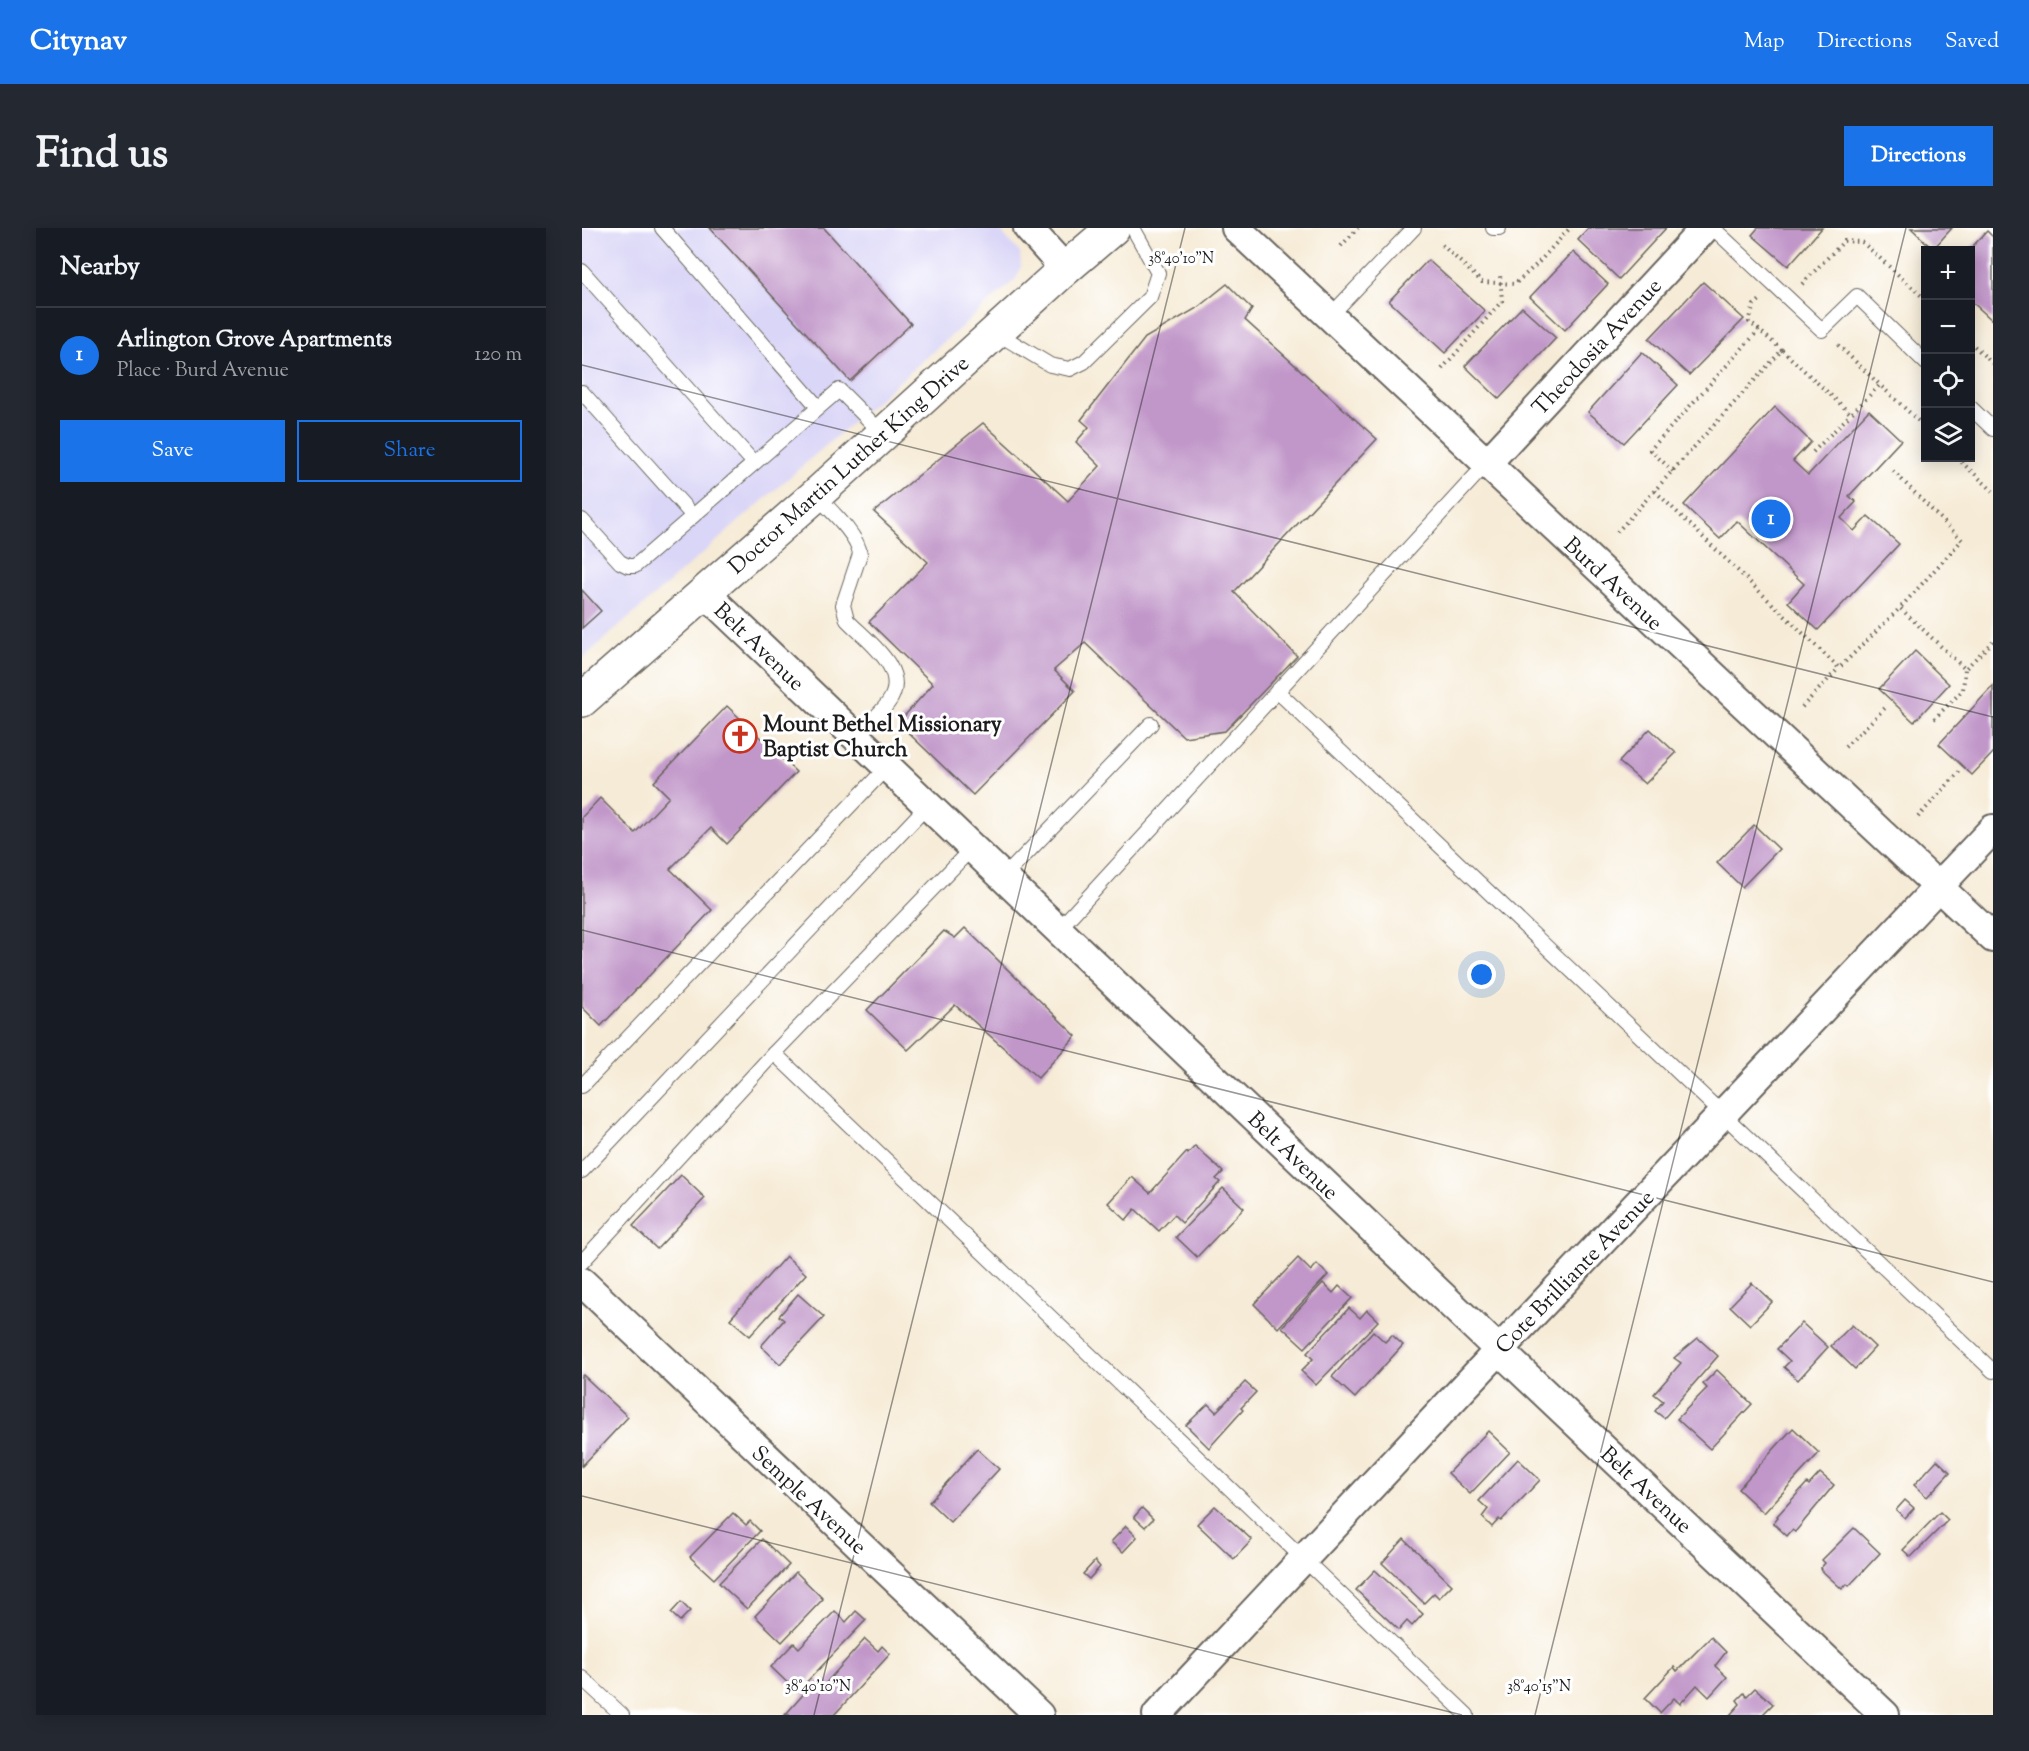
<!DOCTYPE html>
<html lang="en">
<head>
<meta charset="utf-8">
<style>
	body { margin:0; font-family:"Sorts Mill Goudy",serif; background:#242831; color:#f1f3f6 }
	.controls { position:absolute; right:18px; top:18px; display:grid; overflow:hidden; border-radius:0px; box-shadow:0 3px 15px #0003 }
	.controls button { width:54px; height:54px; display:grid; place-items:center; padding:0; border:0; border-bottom:2px solid #363941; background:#171b24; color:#f1f3f6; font:30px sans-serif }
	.you { position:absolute; left:900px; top:747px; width:21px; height:21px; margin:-15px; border:4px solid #fff; border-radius:50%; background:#1a73e8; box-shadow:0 0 0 9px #1a73e833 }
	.badge { display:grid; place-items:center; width:39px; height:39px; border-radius:50%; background:#1a73e8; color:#fff; font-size:20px; font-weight:700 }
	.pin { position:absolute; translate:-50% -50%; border:3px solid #fff; box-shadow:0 2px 6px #0006 }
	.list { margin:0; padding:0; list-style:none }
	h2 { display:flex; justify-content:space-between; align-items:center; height:78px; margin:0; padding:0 24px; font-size:26px }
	h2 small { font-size:20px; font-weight:400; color:#9ea1a6 }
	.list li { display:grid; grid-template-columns:39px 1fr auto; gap:18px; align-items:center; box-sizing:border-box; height:96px; padding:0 24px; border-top:2px solid #363941 }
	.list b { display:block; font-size:22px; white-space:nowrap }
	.list p { margin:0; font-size:20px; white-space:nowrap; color:#9ea1a6 }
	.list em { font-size:20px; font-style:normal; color:#9ea1a6 }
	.actions { display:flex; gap:12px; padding:18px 24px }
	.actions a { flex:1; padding:14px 0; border:2px solid #1a73e8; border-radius:0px; text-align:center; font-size:21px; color:#1a73e8 }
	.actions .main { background:#1a73e8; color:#fff }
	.icon { flex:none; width:33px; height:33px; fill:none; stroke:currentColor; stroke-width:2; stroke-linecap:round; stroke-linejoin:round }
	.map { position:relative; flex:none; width:1411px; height:1487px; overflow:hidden; border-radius:0px }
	header { display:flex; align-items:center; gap:36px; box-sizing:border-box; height:84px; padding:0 30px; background:#1a73e8; color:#fff }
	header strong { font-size:28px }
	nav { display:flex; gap:33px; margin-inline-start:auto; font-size:21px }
	.intro { display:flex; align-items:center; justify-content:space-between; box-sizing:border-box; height:144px; padding:0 36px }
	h1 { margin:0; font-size:42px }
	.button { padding:15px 27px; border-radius:0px; background:#1a73e8; color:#fff; font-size:21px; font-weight:700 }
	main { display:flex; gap:36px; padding:0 36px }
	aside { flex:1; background:#171b24; border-radius:0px; box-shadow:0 3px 15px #0003 }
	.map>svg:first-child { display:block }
	.built { fill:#dad6f7 }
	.building { fill:#c197c9 }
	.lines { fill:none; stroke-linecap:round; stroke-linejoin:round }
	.lane-casing { stroke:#68645d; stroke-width:16 }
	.street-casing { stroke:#68645d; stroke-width:32 }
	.secondary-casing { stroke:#68645d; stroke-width:36 }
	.path { stroke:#68645d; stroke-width:4; stroke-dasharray:1.5 4.5; stroke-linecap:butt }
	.lane { stroke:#fff; stroke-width:14 }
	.street { stroke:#fff; stroke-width:28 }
	.secondary { stroke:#fff; stroke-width:33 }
	.ticks { fill:none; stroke:#1c1c1c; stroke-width:1.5; stroke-opacity:0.45 }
	.labels { text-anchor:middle; stroke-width:6; stroke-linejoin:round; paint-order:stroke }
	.street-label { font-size:22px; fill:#1c1c1c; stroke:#fff }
	.poi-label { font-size:22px; font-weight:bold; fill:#1c1c1c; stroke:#fff; text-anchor:start }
	.ticks-label { font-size:15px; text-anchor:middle; fill:#1c1c1c; stroke:#fff; stroke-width:6; stroke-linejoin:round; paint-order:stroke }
</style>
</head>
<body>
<header>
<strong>Citynav</strong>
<nav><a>Map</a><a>Directions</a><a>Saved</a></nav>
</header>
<div class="intro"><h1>Find us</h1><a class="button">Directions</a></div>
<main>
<aside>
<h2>Nearby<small></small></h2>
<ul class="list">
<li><span class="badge">1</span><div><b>Arlington Grove Apartments</b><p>Place · Burd Avenue</p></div><em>120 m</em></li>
</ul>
<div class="actions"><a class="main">Save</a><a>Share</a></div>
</aside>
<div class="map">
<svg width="1411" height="1487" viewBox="0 0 1411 1487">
	<rect width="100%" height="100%" fill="#fff"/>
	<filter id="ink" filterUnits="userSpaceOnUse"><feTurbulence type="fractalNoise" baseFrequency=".0167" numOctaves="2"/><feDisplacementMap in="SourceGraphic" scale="12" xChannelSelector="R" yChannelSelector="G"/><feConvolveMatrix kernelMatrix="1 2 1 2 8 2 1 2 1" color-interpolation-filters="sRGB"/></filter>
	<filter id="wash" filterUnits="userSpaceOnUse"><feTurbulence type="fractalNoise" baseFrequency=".008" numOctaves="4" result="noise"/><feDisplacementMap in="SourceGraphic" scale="24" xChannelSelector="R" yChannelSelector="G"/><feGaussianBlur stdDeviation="1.35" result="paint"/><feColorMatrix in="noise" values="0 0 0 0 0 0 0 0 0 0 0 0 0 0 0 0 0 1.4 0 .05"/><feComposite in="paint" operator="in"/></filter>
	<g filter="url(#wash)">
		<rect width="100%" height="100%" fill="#f6ebd6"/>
		<!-- built -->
		<path class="built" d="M0,0h416l22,25 1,13 -5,13 -434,380z"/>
		<g id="blocks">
			<!-- building -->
			<g class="building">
				<path d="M128,0h114l87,96 -61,57z"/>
				<path d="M1006,0h78l-47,51 -41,-39z"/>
				<path d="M1176,0h64l-34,38 -36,-31z"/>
				<path d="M1329,0h41l-19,21z"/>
				<path d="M1405,3l6,6v84l-23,-21v-51z"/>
				<path d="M991,24l35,32 -43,46 -35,-33z"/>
				<path d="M846,32l57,51 -40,42 -56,-52z"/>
				<path d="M1121,54l41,37 -55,56 -40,-36z"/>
				<path d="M645,56l25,25 -7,11 132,119 -143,153 63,64 -72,75 -41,6 -99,-94 -31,27 21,21 -102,104 -75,-72 35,-39 -64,-62 59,-60 -54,-50 109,-89 85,78 32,-35 -24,-24 13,-15 -8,-7 64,-82 52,-30z"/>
				<path d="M940,79l34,31 -57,61 -34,-33z"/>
				<path d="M1060,124l36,33 -54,58 -36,-31z"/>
				<path d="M1193,179l36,35 -18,19 15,14 61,-65 32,30 -52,56 7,6 -15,16 13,13 14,-15 31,28 -81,86 -30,-28 16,-18 -67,-63 -17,18 -36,-34z"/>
				<path d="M0,362l19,21 -19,17z"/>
				<path d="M1333,423l34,33 -35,38 -35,-33z"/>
				<path d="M1411,458v67l-21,22 -33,-31z"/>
				<path d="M145,478l69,66 -69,72 -16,-16 -41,41 42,41 -111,116 -19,-19v-190l18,-19 35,35 34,-36 -15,-15z"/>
				<path d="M1068,501l26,24 -31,31 -26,-22z"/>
				<path d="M1172,597l25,24 -37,38 -25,-24z"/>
				<path d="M383,700l111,108 -38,42 -83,-73 -47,45 -41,-40 77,-79 11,7z"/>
				<path d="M613,918l28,26 -7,7 4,3 -38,41 -8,-8 -15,16 -24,-22 -9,11 -18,-17 24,-26 18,16 37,-41 1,2z"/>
				<path d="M99,947l24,23 -48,51 -24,-23z"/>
				<path d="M641,960l21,20 -47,49 -21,-20z"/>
				<path d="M204,1028l20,18 -56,62 -20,-17z"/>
				<path d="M716,1030l13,13 6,-7 11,11 -50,53 -24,-24z"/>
				<path d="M741,1055l10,10 6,-7 13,12 -47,50 -23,-21z"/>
				<path d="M1170,1055l20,19 -22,23 -20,-19z"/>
				<path d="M216,1066l26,23 -44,47 -19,-18 23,-26 -5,-4z"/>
				<path d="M767,1080l11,10 7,-8 11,11 -62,64 -15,-14 12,-12 -6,-6z"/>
				<path d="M1220,1095l26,24 -30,33 -14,-13 6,-6 -13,-12z"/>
				<path d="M1270,1097l23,22 -20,22 -24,-23z"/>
				<path d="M791,1103l12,11 7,-7 11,10 -48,53 -23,-21z"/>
				<path d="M1116,1110l20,18 -54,62 -9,-7 8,-10 -9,-7 27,-31 -7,-5z"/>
				<path d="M1135,1142l35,34 -42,45 -33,-30 30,-31 -4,-4z"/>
				<path d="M1,1147l45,42 -46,49v-90z"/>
				<path d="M663,1154l11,10 -15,16 2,2 -34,38 -23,-23 22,-21 8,8z"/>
				<path d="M1211,1200l26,25 -55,60 -26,-24z"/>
				<path d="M906,1203l22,21 -40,42 -22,-21z"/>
				<path d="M395,1221l22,20 -49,53 -21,-20z"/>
				<path d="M936,1231l22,21 -39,41 -2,-2 -7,8 -10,-10 6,-8 -9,-8z"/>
				<path d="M1355,1232l13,12 -23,25 -13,-12z"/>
				<path d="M1238,1245l14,12 -39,47 -3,-2 -5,6 -14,-13 5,-6 -1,-1 30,-33 2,2z"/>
				<path d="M1323,1272l9,8 -9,10 -9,-8z"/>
				<path d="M633,1278l37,34 -18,19 -37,-35z"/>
				<path d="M560,1280l11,11 -8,8 -11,-10z"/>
				<path d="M1358,1284l8,8 -37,37 -8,-7z"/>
				<path d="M151,1285l13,12 4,-4 10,10 -46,48 -24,-22z"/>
				<path d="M544,1298l11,11 -14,15 -12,-10z"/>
				<path d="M1272,1300l26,25 -31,33 -2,-2 -5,5 -22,-20 5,-6 -3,-3z"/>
				<path d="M180,1311l27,26 -42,44 -28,-26z"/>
				<path d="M822,1311l48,46 -13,13 -5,-5 -10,10 -42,-40z"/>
				<path d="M513,1333l5,6 -11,12 -6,-5z"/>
				<path d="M793,1342l48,44 -11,12 -5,-5 -8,9 -43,-40z"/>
				<path d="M214,1344l27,27 -41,43 -27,-26z"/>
				<path d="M99,1374l9,9 -10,10 -9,-8z"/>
				<path d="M253,1383l11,11 10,-11 10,9 -69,72 -26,-25 23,-24 5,5z"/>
				<path d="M1129,1409l15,15 -11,14 12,11 -18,20 -12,-12 -17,19 -6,-6 -14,15 -15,-15 29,-31 3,4z"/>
				<path d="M283,1411l13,12 4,-5 8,8 -56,61h-49l32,-36 7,6z"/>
				<path d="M1173,1460l18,16 -11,11h-32l10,-11 -3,-4 7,-7 3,3z"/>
			</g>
		</g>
	</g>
	<g filter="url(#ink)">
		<use href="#blocks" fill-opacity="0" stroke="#68645d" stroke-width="1.5"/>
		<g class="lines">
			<defs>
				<g id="lane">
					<path d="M80,0l156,179"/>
					<path d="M911,0h6"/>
					<path d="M1131,0l109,102 35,-34 69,67"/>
					<path d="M0,43l172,192"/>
					<path d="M748,88l84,-88"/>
					<path d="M413,104l55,33 20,4 14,-7 66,-65 8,-24 -25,-45"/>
					<path d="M0,164l111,124"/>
					<path d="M1388,179l23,22"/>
					<path d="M234,267c13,14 42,40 44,59l-17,51 4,15c20,21 65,51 41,83 -9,12 -22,23 -33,34"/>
					<path d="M0,292l38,42 8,4h7l204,-176 44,44"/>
					<path d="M695,463l716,680"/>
					<path d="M421,650l148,-154"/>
					<path d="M476,702l429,-467"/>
					<path d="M192,825l693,662"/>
					<path d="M0,858l305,-319"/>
					<path d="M0,943l345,-365"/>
					<path d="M0,1034l192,-209 198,-205"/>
					<path d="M0,1450l40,37"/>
				</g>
				<g id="street">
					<path d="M446,0l37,41"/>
					<path d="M654,0l757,710"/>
					<path d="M905,235l218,-235"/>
					<path d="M123,365l794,757 386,365"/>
					<path d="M0,1054l457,433"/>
					<path d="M575,1487l342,-365 494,-521"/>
				</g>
				<path id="secondary" d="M0,472l234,-205 249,-226 48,-41"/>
			</defs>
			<!-- lane casing -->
			<use href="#lane" class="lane-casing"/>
			<!-- street casing -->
			<use href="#street" class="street-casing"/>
			<!-- secondary casing -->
			<use href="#secondary" class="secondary-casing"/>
			<!-- path -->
			<g class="path">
				<path d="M860,17l40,37 33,2 23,-21 32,-35"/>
				<path d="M759,18l17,-18"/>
				<path d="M1220,56l42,-43 18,1 64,58"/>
				<path d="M1177,102l-10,-8 5,-17 6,-5"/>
				<path d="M1388,114l23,22"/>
				<path d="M1256,117l42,40"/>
				<path d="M1200,122l69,64 29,-29 46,43"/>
				<path d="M860,141l60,-68 -2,-26"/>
				<path d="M1231,224l38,-38"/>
				<path d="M1375,230l36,33"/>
				<path d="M1311,243l69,69 -62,68"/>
				<path d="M1073,263l184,177 61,-60 65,61 28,-28"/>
				<path d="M1035,304l165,-182 -23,-20 -109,120 23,21"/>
				<path d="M1220,479l37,-39"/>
				<path d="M1352,491l29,-29 2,-21"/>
				<path d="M1263,519l41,-40"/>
				<path d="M1336,589l42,-46"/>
			</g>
			<!-- lane -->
			<use href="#lane" class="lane"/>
			<!-- street -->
			<use href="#street" class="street"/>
			<!-- secondary -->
			<use href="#secondary" class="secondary"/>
		</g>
	</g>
	<!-- ticks -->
	<path class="ticks" d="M0,137l1411,352M0,702l1411,352M0,1268l880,219M232,1487l371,-1487M953,1487l371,-1487"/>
	<!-- icons -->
	<defs>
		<symbol id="church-ring" viewBox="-11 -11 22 22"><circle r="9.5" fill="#fff" stroke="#c8321e" stroke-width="1.5"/><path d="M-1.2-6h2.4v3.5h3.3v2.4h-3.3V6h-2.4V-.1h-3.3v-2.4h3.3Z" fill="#c8321e"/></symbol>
	</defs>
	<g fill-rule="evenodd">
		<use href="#church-ring" x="139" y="489" width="38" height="38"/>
	</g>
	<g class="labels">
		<!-- street labels -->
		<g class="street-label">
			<text transform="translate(1014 118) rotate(-47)" y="8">Theodosia Avenue</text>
			<text transform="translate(266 236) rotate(-42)" y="8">Doctor Martin Luther King Drive</text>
			<text transform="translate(1032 355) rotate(43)" y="8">Burd Avenue</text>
			<text transform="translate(178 418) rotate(44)" y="8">Belt Avenue</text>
			<text transform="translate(712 927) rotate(44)" y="8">Belt Avenue</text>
			<text transform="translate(992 1043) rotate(-46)" y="8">Cote Brilliante Avenue</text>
			<text transform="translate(1065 1261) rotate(43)" y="8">Belt Avenue</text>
			<text transform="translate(228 1271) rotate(43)" y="8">Semple Avenue</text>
		</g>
		<!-- poi labels -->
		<g class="poi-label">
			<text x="181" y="503">Mount Bethel Missionary<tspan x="181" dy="25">Baptist Church</tspan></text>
		</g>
	</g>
	<g class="ticks-label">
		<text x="599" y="35">38°40'10"N</text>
		<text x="236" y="1463">38°40'10"N</text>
		<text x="957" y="1463">38°40'15"N</text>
	</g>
</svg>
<div class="controls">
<button>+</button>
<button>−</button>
<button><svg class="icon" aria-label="locate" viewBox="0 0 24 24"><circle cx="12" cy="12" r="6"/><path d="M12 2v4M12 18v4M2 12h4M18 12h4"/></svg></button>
<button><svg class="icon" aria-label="layers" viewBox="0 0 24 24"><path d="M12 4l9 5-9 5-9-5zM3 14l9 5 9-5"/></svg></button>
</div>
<div class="you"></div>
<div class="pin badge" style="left:1189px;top:291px">1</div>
</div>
</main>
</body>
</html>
